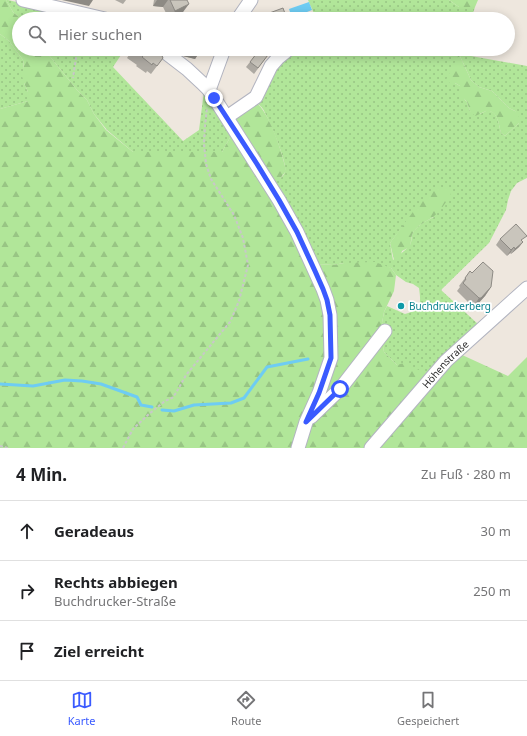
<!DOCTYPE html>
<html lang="de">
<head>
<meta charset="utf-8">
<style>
	body { margin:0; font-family:"Noto Sans",sans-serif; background:#f6f6f6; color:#202124 }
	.stop { position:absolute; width:12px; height:12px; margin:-9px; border:3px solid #3a5aff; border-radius:50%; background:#fff }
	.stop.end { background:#3a5aff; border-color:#fff; box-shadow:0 1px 4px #0008 }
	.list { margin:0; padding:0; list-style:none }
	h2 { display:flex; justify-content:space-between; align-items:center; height:52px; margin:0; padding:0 16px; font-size:17px }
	h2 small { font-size:13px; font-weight:400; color:#757577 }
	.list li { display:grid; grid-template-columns:26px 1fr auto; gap:12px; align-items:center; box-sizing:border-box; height:60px; padding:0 16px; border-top:1px solid #e0e0e0 }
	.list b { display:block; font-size:15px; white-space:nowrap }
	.list p { margin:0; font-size:13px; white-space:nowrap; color:#757577 }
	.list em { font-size:13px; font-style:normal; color:#757577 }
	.icon { flex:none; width:22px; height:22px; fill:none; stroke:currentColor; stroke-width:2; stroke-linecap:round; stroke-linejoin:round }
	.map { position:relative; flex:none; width:527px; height:448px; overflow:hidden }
	.search { position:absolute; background:#fff; box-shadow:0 2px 10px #0003; left:12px; right:12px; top:12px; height:44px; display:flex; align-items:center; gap:10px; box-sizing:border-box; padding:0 14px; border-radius:22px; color:#757577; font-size:15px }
	.sheet { height:232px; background:#fff }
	nav { display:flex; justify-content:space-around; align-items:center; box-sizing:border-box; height:56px; border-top:1px solid #e0e0e0; background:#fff; font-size:11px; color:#757577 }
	nav a { display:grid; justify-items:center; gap:2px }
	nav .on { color:#3a5aff }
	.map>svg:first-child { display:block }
	.grass { fill:url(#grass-dots); fill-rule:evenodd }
	.forest { fill:url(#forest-firs) }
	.water { fill:#6eccf3 }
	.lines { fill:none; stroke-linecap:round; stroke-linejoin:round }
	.stream { stroke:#6eccf3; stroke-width:3 }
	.minor-casing { stroke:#b2b4c0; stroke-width:15 }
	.path { stroke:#c8c8c8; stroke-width:2; stroke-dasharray:3 2; stroke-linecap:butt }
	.minor { stroke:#fff; stroke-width:13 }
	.wall { fill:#ada9a2 }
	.shaded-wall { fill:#8d8a84 }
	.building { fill:#c9c5bc; stroke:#8d8a84 }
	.route { stroke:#3a5aff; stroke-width:5 }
	.culture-dot { fill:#0f9aa8; stroke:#fff; stroke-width:1.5 }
	.labels { text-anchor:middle; stroke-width:3.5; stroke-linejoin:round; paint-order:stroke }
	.culture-label { font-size:10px; fill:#0d838f; stroke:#fff; text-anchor:start }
	.street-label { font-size:10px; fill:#2c2c2c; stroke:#fff }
</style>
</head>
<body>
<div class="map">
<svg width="527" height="448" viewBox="0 0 527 448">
	<defs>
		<pattern id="grass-dots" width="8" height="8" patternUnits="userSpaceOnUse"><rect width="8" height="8" fill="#b1e699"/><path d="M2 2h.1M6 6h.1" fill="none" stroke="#98c584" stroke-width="1.8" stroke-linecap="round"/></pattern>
		<pattern id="forest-firs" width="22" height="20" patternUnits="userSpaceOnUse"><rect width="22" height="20" fill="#b1e699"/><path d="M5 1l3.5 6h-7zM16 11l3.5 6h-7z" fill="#98c584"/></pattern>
	</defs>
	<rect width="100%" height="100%" fill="#eee7de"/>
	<!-- grass -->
	<g class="grass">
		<path d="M6,0h2l81,19h-68l-8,-7z"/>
		<path d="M308,0h141l10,7h16l-4,12h-151l-4,-1z"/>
		<path d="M0,34l9,7 14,19 1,9v14l4,9v9l-28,8z"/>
		<path d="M44,49h81l-12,18 70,74 16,-11 5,-39 29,41 -11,20h-89l-26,-22 -13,-16 -7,-14 -10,-10z"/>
		<path d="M293,49h168l-1,5 67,12v112l-10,5 -6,8 -3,9 -2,10 -17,33 -48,47 38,35 -51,51 -31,-11 -13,-13 -1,-6 2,-15 -3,-8 2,-11 3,-6 18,8c17,-5 16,-11 14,-26l-6,-4 -7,-2 -10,-7 -5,-7 -47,-5 -11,2 -16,-1 -44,-82c5,-3 10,-4 12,-10 3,-8 -15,-50 -20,-59 -2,-5 -5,-8 -10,-11l15,-30zM459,54l12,26 8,7 13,4 17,17 6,3 4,12 -14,13 -4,-3c-2,-7 -3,-24 -15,-22 -2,1 -4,2 -6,3l-10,-3 -3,-9 -2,-2 -5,-14 -5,-3zM434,217c-8,4 -19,9 -22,18 -1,4 0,6 -2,10 -4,5 -11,10 -17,15l-3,-17 17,-22z"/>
	</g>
	<!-- forest -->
	<g class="forest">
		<path d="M0,0h6l7,12 8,7h-2v30h25l33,41 10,10 7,14 12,16 27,22h89l11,-20 43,70 47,99 5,56 -33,91h-295v-339l28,-8v-9l-4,-9 -2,-7 2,-7 -1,-9 -14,-19 -9,-7z"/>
		<path d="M449,0h29l-3,7h-16z"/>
		<path d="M459,54l12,26 8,7 13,4 17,17 6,3 3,4 2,4 -1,4 -14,13 -4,-3c-2,-7 -3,-23 -14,-22 -4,1 -9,4 -12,5l-5,-5 -3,-9 -8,-9 1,-7 -5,-3h-5l-4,-3z"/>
		<path d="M255,102c14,8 28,53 31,69l-7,9 -6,2 -41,-65z"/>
		<path d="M441,187l8,1 2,6c-5,8 -10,17 -18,23 -7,5 -17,8 -21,18 -1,3 -1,8 -2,12l-8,4 -3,10 -5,-1 -4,-17 31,-42 14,-13z"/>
		<path d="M375,262l16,6 5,7 -2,16 -10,21 -2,11 3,8 -2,15 1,6 13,13 7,-2 19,9 5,4 -62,72h-63l33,-90 -19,-94 16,1 11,-2z"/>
		<path d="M460,354l48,22 19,-19v91h-151z"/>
	</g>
	<!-- water -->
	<path class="water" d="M309,2l3,8 -20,8 -3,-9z"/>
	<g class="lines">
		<!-- stream -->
		<g class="stream">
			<path d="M0,384l33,2 32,-6 17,1 19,3 36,13 4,8 11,2"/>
			<path d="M162,410l12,1 20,-6 37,-2 13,-5 23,-31 41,-8"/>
		</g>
		<defs>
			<g id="minor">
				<path d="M23,0l82,19"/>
				<path d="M238,19l13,-19"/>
				<path d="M161,49l26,20 15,14 7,7 11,17 59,93 18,32 26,57 4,11 3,15 1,43 -12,35 -13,29 -8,26"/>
				<path d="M209,90l15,-41"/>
				<path d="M227,117l29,-20 15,-31 7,-8 11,-9"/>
				<path d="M311,417l29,-28 45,-58"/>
				<path id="s1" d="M371,448l75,-87 81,-73"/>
			</g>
		</defs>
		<!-- minor casing -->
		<use href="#minor" class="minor-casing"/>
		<!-- path -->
		<g class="path">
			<path d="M32,14l7,5"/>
			<path d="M70,49l6,9 -3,20"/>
			<path d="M0,446l8,2"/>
			<path d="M123,448l10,-19 16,-15 16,-13 7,-3 4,-5 10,-18 44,-53 9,-21 9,-36 -5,-27 -9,-23 -23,-36 -5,-15 -2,-20 1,-18 2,-19"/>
		</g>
		<!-- minor -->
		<use href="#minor" class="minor"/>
	</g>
	<!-- wall -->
	<g class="wall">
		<path d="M115,0h11l-3,4z"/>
		<path d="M154,0h33l-4,12 -13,7h-1l-6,-12 -10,-1z"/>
		<path d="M264,15l23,4h-26z"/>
		<path d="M133,49l24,17 -6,8 -4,-3 -1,2 -10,-7 1,-1 -10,-7z"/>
		<path d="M181,49h20l-2,4 -4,6 -12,-3 -3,-3z"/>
		<path d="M271,51l-17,23 -8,-7 4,-5z"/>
		<path d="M500,239l22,3h1l-4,5 -8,7 -1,-1 -3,3 -11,-11z"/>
		<path d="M465,278l26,9 -6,9 -10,11h-2l-16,-16 3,-4 -1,-1z"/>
	</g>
	<!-- shaded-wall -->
	<g class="shaded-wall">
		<path d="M62,0h31l-4,6z"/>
		<path d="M157,0h11l-5,7 -10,-1z"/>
		<path d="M189,4l-6,8 -14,7 6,-8z"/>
		<path d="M187,50l12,3 -4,6 -12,-3z"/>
		<path d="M523,242l-4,5 -8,7 4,-5z"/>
		<path d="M514,247l-4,6 -3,3 4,-6z"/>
		<path d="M491,287l-6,9 -10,11h-2l6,-9z"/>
	</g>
	<!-- building -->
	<g class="building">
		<path d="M170,0h17l2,4 -14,7z"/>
		<path d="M283,8l4,11h-22l-1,-4z"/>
		<path d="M133,49h26l4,9 -6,8 -4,-3 -1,2 -10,-8 1,-1z"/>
		<path d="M186,49h15l-2,4 -12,-3z"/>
		<path d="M260,49h9l2,2 -13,17 -8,-6z"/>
		<path d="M516,224l11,12 -6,4 2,2 -8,7 -1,-2 -3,3 -11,-11z"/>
		<path d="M483,262l10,9 -2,16 -10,11h-2l-16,-15 3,-4 -1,-1 5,-7 2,2z"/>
	</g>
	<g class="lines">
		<!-- route -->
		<path class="route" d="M214,98l43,66 22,36 18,32 18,39 8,18 4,11 3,15 1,43 -12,35 -13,29 34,-33"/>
	</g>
	<!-- markers -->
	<circle class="culture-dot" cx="401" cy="306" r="4"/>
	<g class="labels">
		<!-- culture labels -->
		<g class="culture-label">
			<text x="409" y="310">Buchdruckerberg</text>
		</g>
		<!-- street labels -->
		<g class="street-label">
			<text dy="4" stroke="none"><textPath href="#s1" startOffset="112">Höhenstraße</textPath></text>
		</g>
	</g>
</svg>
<div class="stop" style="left:340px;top:389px"></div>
<div class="stop end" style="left:214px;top:98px"></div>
<div class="search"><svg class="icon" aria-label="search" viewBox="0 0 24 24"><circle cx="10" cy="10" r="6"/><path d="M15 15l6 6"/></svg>Hier suchen</div>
</div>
<section class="sheet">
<h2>4 Min.<small>Zu Fuß · 280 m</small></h2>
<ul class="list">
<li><svg class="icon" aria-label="ahead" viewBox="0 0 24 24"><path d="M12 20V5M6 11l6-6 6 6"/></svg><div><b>Geradeaus</b></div><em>30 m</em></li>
<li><svg class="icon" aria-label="right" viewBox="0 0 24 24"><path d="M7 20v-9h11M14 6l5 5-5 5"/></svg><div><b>Rechts abbiegen</b><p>Buchdrucker-Straße</p></div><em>250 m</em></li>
<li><svg class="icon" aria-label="arrive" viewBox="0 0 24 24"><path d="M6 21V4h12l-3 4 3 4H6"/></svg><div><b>Ziel erreicht</b></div></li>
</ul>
</section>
<nav>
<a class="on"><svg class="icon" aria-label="map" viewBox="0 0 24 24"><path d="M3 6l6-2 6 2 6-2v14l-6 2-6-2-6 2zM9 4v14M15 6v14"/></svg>Karte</a>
<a><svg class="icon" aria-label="directions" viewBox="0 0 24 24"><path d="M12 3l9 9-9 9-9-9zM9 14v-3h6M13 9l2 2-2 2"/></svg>Route</a>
<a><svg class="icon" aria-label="saved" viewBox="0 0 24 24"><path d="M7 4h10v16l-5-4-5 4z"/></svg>Gespeichert</a>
</nav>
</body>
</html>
